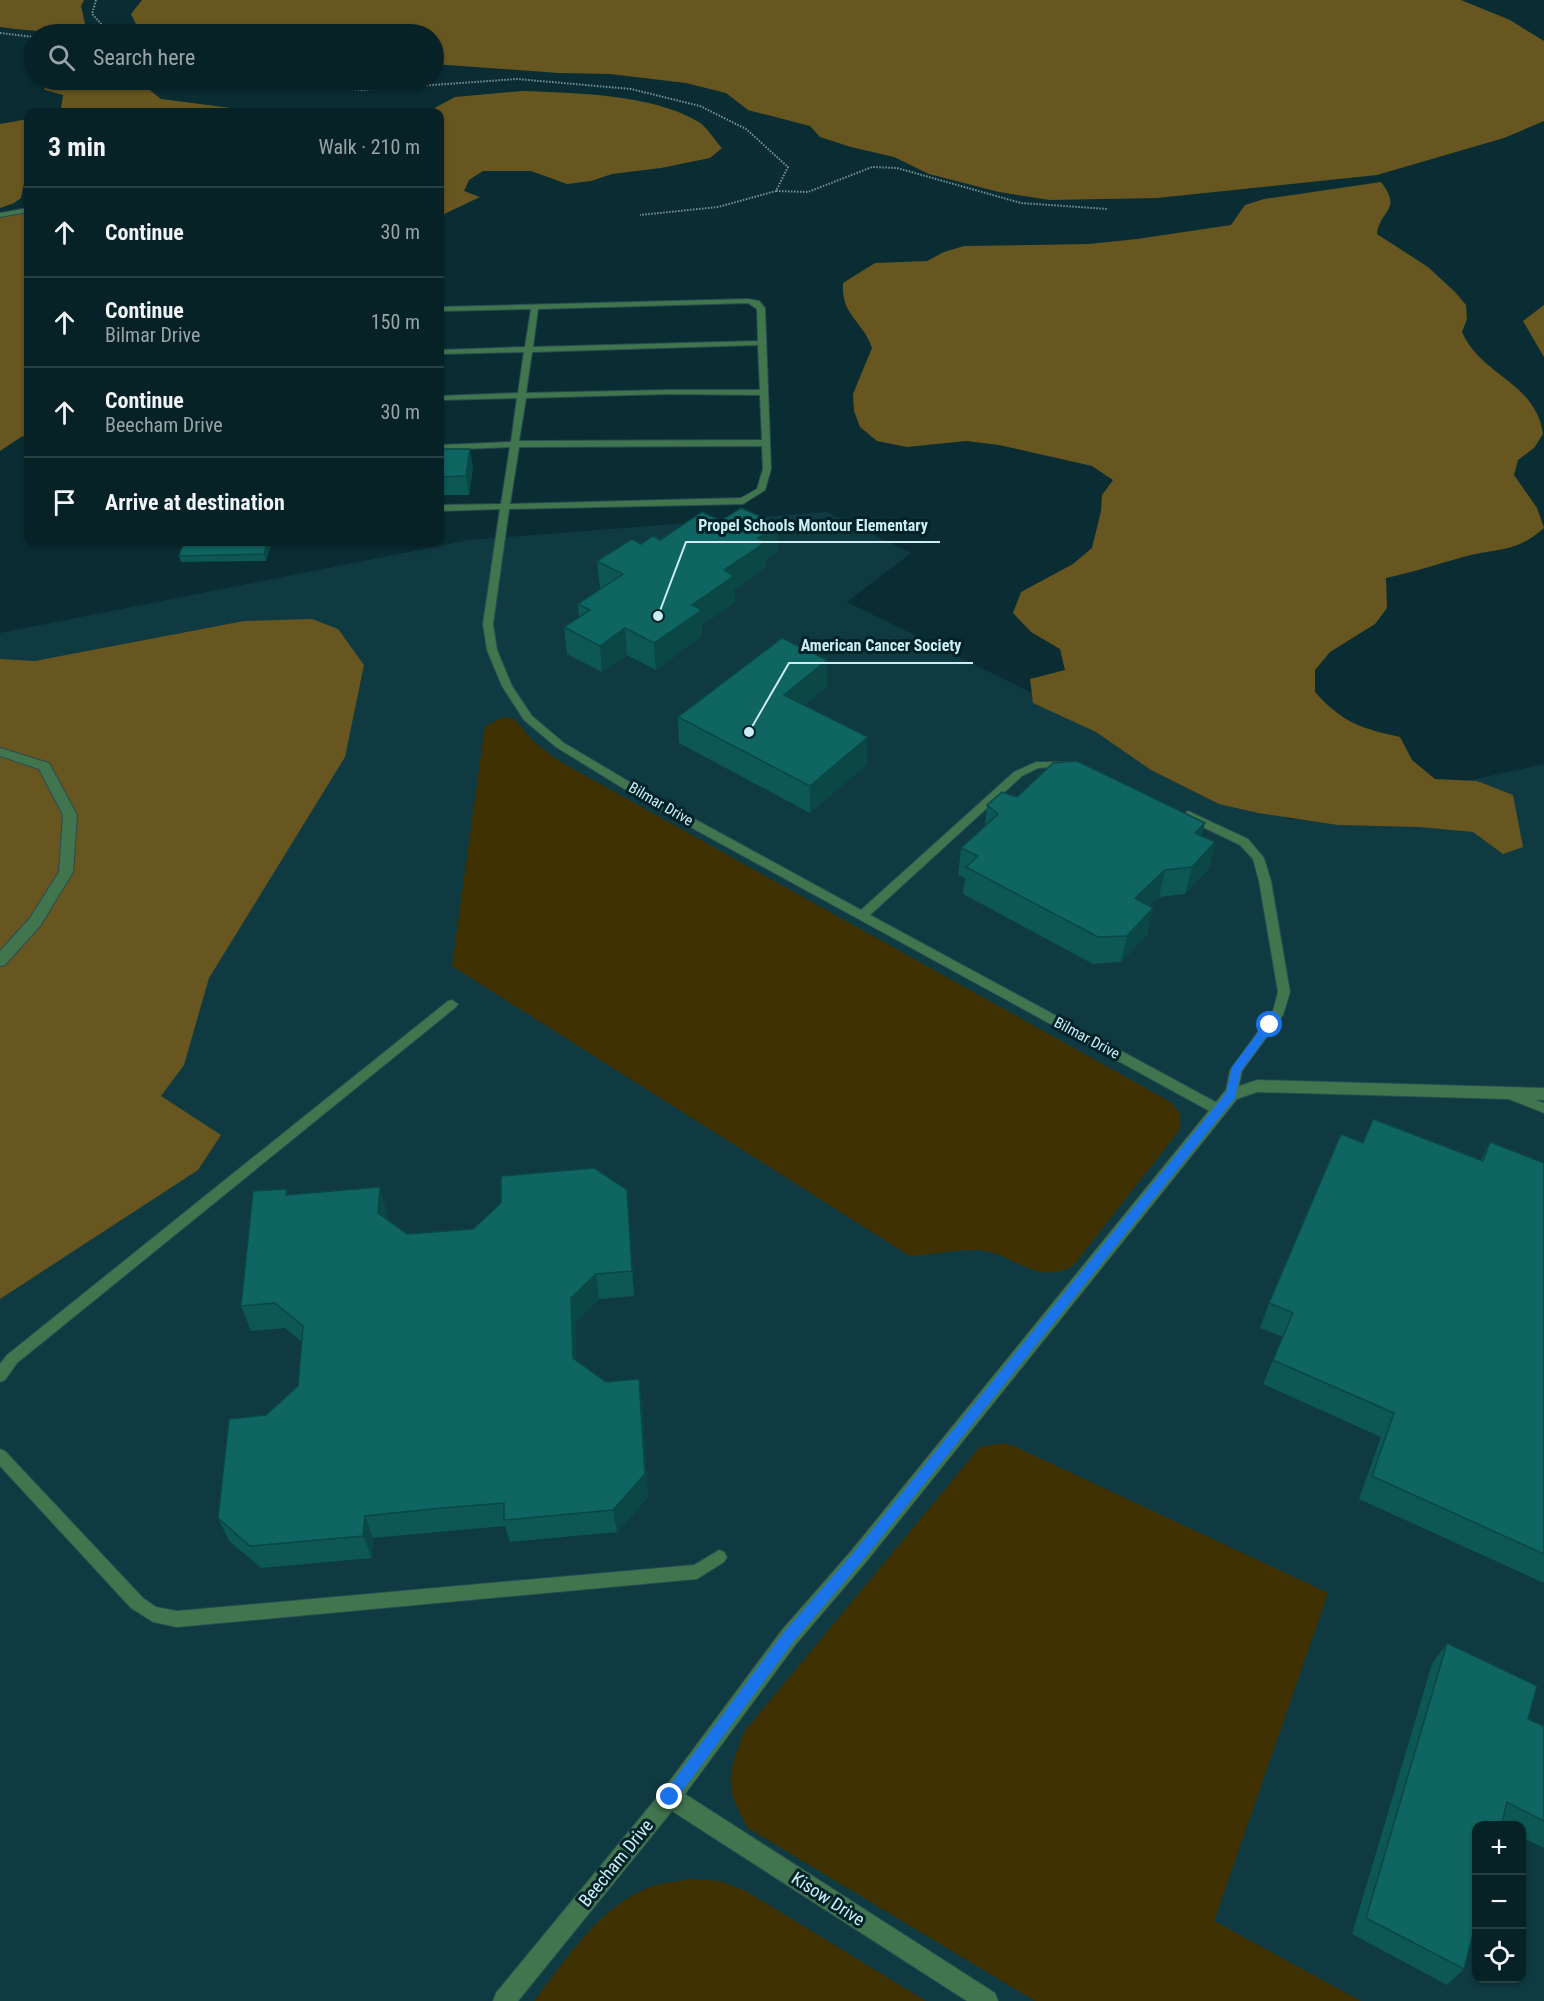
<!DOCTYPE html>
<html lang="en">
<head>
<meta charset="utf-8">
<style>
	body { margin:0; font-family:"Roboto Condensed",sans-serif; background:#152f32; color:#f1f3f6 }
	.controls { position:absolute; right:18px; bottom:18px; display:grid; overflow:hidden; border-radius:12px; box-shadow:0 2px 4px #0004 }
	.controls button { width:54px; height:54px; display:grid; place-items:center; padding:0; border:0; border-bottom:2px solid #283f43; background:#072226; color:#f1f3f6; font:30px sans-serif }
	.stop { position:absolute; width:18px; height:18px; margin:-14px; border:4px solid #1a73e8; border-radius:50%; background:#fff }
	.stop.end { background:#1a73e8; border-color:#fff; box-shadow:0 2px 6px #0008 }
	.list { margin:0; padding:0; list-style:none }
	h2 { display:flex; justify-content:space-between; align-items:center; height:78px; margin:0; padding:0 24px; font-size:26px }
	h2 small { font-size:20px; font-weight:400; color:#98a4a7 }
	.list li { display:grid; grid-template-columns:39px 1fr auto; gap:18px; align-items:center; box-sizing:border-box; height:90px; padding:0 24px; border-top:2px solid #283f43 }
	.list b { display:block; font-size:22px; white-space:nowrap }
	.list p { margin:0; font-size:20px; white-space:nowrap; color:#98a4a7 }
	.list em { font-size:20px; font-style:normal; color:#98a4a7 }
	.icon { flex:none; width:33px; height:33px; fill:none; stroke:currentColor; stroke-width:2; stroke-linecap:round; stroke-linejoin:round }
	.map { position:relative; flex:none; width:1544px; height:2001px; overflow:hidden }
	.search { position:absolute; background:#072226; box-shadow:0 2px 4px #0004; left:24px; top:24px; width:420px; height:66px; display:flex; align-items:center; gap:15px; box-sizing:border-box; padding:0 21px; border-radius:33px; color:#98a4a7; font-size:22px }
	.panel { position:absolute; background:#072226; box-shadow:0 2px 4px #0004; left:24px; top:108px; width:420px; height:438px; border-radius:12px }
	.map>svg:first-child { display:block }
	.built { fill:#0f3a41; fill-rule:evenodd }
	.green { fill:#3f3101 }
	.forest { fill:#685620 }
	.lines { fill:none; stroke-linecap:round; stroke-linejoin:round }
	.service-casing { stroke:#284c52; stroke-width:2 }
	.minor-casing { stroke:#284c52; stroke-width:2 }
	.path { stroke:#73949a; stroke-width:2; stroke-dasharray:1.5 1.5; stroke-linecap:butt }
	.service { fill:#41754e; fill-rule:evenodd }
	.minor { fill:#41754e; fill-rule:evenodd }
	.wall { fill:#0d5754 }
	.shaded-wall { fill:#0a4745 }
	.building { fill:#0f6562; stroke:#0a4745; stroke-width:1.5 }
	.route { fill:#1a73e8 }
	.labels { text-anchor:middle; stroke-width:6; stroke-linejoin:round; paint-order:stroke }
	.street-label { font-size:15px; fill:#cdedf3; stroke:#002329 }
	.near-street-label { font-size:18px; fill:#cdedf3; stroke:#002329 }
	.leader { fill:none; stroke:#cdedf3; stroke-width:2 }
	.callout-dot { fill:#cdedf3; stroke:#002329; stroke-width:2 }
	.callout-label { font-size:16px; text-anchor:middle; font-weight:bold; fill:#cdedf3; stroke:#002329; stroke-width:6; stroke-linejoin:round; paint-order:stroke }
</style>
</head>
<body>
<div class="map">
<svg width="1544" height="2001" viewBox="0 0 1544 2001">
	<rect width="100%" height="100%" fill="#092d33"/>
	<!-- built -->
	<path class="built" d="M827,512l84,41 -64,49 444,218 253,-56v1237h-1544v-1368l469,-93zM1476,1826h46v152h-46z"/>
	<!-- green -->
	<g class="green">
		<path d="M505,717l9,2 20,23 22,17 21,12 592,330c11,10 14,17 9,31l-105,134c-37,19 -55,-9 -88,-15 -18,-4 -54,4 -75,5l-458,-290 33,-240z"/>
		<path d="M1004,1443l12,4 312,146 -114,328 147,80h-326l-287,-173c-24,-41 -21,-52 -4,-96l236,-285z"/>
		<path d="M689,1879l31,2 26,10 180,110h-392c34,-43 65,-96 119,-115 11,-4 24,-4 36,-7z"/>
	</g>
	<!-- forest -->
	<g class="forest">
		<path d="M0,0h84l-3,6 5,22c-30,6 -56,3 -86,-1z"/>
		<path d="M142,0h1319l49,20 34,21v80l-40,17 -127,37 -220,23 -107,2 -51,-8 -70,-18 -35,-17 -43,-10 -31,-10 -10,-11 -62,-16 -22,-17 -40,-10 -76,-9 -52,-1 -124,-9v-30h-293l-10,-20z"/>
		<path d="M43,80h94l24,19 70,9 109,4h-288l9,-3 2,-14 -18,-5 -4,-9z"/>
		<path d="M522,91c53,2 129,3 175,30 10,5 17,19 25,27l-12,10 -49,10 -49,6 -21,7 -24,3 -36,-13h-48l-14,9 -5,11 16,6 -40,19v-104h-13l28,-15z"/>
		<path d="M28,119v61l-4,3 -3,15 -7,5 -14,5v-84z"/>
		<path d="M1381,182c22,29 -1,27 -4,52l51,33 27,25 11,13 1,14 -5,13c19,44 74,50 81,102l-9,14 -16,12 -4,15 23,33 7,20c-26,23 -41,20 -73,27 -28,7 -56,17 -85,23l1,30 -12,16 -45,28 -15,18v22c28,31 45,36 85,45l12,23 23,19 42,2 36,14 10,52 -20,7 -30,-22 -53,-5 -82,-2 -80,-12 -39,-9 -68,-34 -55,-38 -63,-29 -3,-24 35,-9 -5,-21 -29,-17 -18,-19 8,-21 52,-28 19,-16 9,-37 1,-16 11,-15 -21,-14 -93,-21 -33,-4 -59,6 -30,-6 -17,-14 -6,-16 -1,-17 19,-46c-9,-27 -31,-32 -29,-65l32,-20 52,-2 17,-9 20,-6 125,-2 48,-5 94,-14 14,-20 19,-6z"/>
		<path d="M28,211v224l-7,2 -21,14v-234z"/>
		<path d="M1544,305v52l-21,-36z"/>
		<path d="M312,619l26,10 26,36 -19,92 -136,221 -25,87 -23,31 60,39 -23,35 -198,129v-640l35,2 209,-40z"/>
	</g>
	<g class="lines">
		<defs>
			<g id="service">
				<path d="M28,208v4l-28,5v-4z"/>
				<path d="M748,299l11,2 6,7 6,161 -6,21 -22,14 -234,5 -16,115 4,26 15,36 20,30 32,27 96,57 201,110 153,-138 22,-10h35l1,2 -1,2 -33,2 -16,8 -152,139 353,191 2,4 -2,4h-8l-563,-308 -96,-59 -32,-27 -22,-34 -15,-36 -4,-26 17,-115 -60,2v-6l61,-1 9,-57 -70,3v-5l71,-3 6,-44 -77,2v-4l78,-3 6,-41 -84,2v-4l85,-3 6,-38 -91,2v-4zM748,303l9,6 1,32 -225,6 5,-38zM758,345l2,45h-92l-142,3 6,-41zM668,394l92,1 2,45 -243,1 7,-43zM762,446l1,23 -6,20 -16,9 -231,6 9,-57z"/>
				<path d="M1188,811l60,28 16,19 7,23 19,111 -7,23 -41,56 -5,24 -2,3h-8l-2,-3 5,-25 43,-59 5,-19 -19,-111 -6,-22 -13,-14 -56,-27 -1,-3z"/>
				<path d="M452,1000l6,4 -2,3 -439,356 -12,17 -5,2v-18l7,-9 441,-354z"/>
				<path d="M1508,1089l36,14v10l-40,-16 -2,-3 2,-3z"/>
				<path d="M0,1449l5,2 138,147 13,9 21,4 517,-46 25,-15 5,2 3,5 -3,5 -27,17 -520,48 -24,-5 -22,-14 -131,-142z"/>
			</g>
			<g id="minor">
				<path d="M0,748l49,15 28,52 -4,57 -33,54 -35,39 -5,1v-15l30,-33 29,-46 4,-57 -24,-46 -39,-13z"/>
				<path d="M1257,1080l287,8v12l-287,-8 -20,7 -371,463 -70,82 -111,150 310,199 3,8h-31l-295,-190 -154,190h-25l3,-8 167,-203 119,-160 70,-80 373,-459z"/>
			</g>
		</defs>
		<!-- service casing -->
		<use href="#service" class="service-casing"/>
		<!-- minor casing -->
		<use href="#minor" class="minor-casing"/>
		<!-- path -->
		<g class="path">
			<path d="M96,0l-4,14 13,14v6"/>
			<path d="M0,33l34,4"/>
			<path d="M235,80l127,10 155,-11 114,10 69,17 46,23 42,38 -12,24 -58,16 -78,8"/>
			<path d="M776,191l32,1 64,-25 25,1 124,35 87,6"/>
		</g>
		<!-- service -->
		<use href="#service" class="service"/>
		<!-- minor -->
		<use href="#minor" class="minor"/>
	</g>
	<!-- wall -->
	<g class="wall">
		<path d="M440,449l33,18 -4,28h-29z"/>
		<path d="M721,521l57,3v27l-12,8v9l-32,22 1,12 -33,23v11l-46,34 -29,-15 -25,17 -35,-18 -3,-27 15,-10 -1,-13 23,-15 -1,-1 -3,-27 44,-17 19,-4z"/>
		<path d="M184,542h88l-6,19 -85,1 -2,-6z"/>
		<path d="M827,660v27l-23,18 63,59 -57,49 -131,-70 -1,-26z"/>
		<path d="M1017,797l185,39 13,6 -6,27 -24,25 -26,3 -10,9 4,2 -6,27 -26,27 -28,2 -130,-70 2,-16 -7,-3 3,-27 24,-22 2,-21z"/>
		<path d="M1490,1142l54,21v420l-185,-84 22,-62 -118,-53 20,-47 -23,-9 9,-25 94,-160 118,17z"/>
		<path d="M289,1195l98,18v6l20,15 222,-19 5,81 -35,3 -24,24 1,38 30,21 36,21 6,94 -31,35 -107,10 -5,-16 -56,5 -76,7 -1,20 -111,10 -32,-27 -11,-23 48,-103 32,-29 4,-44 -17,-14 -34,3 -10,-25z"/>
		<path d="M1447,1643l81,76 16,7v122l-23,-11v-11h-45l-12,143 -17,16 -95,-51 80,-270z"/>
	</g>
	<!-- shaded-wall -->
	<g class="shaded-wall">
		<path d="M470,449l3,18 -4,28 -3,-19z"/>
		<path d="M778,524v27l-12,8v9l-32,22 1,12 -33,23v11l-46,34 -2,-27 70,-73 34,-32z"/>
		<path d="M268,542h4l-6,19 -2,-7z"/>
		<path d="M625,628l2,27 -25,17 -2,-26z"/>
		<path d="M827,660v27l-44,35 1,-27z"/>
		<path d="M868,737l-1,27 -57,49v-27z"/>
		<path d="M1205,823l-6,27 -4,-17z"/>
		<path d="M1215,842l-6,27 -24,25 7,-27z"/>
		<path d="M1165,870l-6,27 -30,28 6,-27z"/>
		<path d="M1153,908l-6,27 -26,27 6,-26z"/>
		<path d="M380,1187l7,26 -1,25 -8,-25z"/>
		<path d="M627,1190l2,25 5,81 -2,-25z"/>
		<path d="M596,1274l3,25 -24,24 2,59 -4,-24 -2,-60z"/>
		<path d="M639,1379l3,24 6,94 -31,35 -4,-22z"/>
		<path d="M365,1516l8,22 -1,20 -9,-22z"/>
	</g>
	<!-- building -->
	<g class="building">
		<path d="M440,449h30l-4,27 -26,1z"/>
		<path d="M741,508l37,16 -20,14 8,4 -42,28 10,6 -42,29 10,5 -48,33 -29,-15 -25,18 -36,-19 26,-17 -12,-6 45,-30 -26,-13 35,-22 9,5 12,-8 7,4 42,-28 19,9z"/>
		<path d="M184,542h84l-4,12 -85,2z"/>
		<path d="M782,638l45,22 -43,35 84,42 -58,49 -132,-69z"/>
		<path d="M1077,761l128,62 -10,10 20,9 -23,25 -27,3 -30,28 18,10 -26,28 -29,1 -132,-70 12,-11 -17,-8 37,-34 -11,-9 15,-13 15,5 36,-34z"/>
		<path d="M1373,1119l110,42 7,-19 54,21v391l-172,-78 22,-63 -121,-53 20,-47 -24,-10 72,-169 22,9z"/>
		<path d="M594,1168l33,22 5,81 -36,3 -25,24 2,60 33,24 33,-3 6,95 -32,36 -109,10v-17l-62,5 -77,8 -2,20 -113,10 -32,-28 11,-99 37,-4 32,-29 5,-60 -28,-23 -34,3 12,-115 34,-2 -1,6 94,-8 -2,26 29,21 66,-5 28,-26v-27z"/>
		<path d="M1447,1643l90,43 -9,33 16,7v95l-37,-19 -6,24h-25v95l-12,48 -98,-51z"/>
	</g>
	<!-- route -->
	<path class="route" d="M1270,1021l5,4 -34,46 -6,27 -372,462 -69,81 -120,161 -4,2 -5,-2 -2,-5 2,-5 119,-160 70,-80 372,-459 6,-26 34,-45z"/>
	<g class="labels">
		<!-- street labels -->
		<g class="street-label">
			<text transform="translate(661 804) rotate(30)" y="5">Bilmar Drive</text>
			<text transform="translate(1087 1038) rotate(28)" y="5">Bilmar Drive</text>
		</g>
		<!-- near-street labels -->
		<g class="near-street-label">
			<text transform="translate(616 1863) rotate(-51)" y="6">Beecham Drive</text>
			<text transform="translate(828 1899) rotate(33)" y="6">Kisow Drive</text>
		</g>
	</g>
	<!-- callouts -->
	<path class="leader" d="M658 616L686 542H940M749 732L789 663H973"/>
	<g class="callout-dot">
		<circle cx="658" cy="616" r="6"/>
		<circle cx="749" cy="732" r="6"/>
	</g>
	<g class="callout-label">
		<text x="813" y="531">Propel Schools Montour Elementary</text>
		<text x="881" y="651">American Cancer Society</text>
	</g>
</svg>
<div class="controls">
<button>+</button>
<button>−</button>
<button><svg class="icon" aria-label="locate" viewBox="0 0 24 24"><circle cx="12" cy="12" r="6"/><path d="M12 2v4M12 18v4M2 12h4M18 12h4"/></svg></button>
</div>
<div class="stop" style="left:1270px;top:1025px"></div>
<div class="stop end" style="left:670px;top:1797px"></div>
<div class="search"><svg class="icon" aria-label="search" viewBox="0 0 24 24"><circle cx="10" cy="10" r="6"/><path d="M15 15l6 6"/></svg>Search here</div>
<section class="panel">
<h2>3 min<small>Walk · 210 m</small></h2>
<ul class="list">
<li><svg class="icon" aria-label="ahead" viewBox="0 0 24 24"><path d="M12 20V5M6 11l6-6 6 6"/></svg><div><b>Continue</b></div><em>30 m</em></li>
<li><svg class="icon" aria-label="ahead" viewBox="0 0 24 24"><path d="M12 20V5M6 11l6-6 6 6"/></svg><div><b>Continue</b><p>Bilmar Drive</p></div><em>150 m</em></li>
<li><svg class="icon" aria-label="ahead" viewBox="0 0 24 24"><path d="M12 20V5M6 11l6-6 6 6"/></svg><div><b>Continue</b><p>Beecham Drive</p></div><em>30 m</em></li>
<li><svg class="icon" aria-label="arrive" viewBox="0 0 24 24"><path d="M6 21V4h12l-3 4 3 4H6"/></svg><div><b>Arrive at destination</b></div></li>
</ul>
</section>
</div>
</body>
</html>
